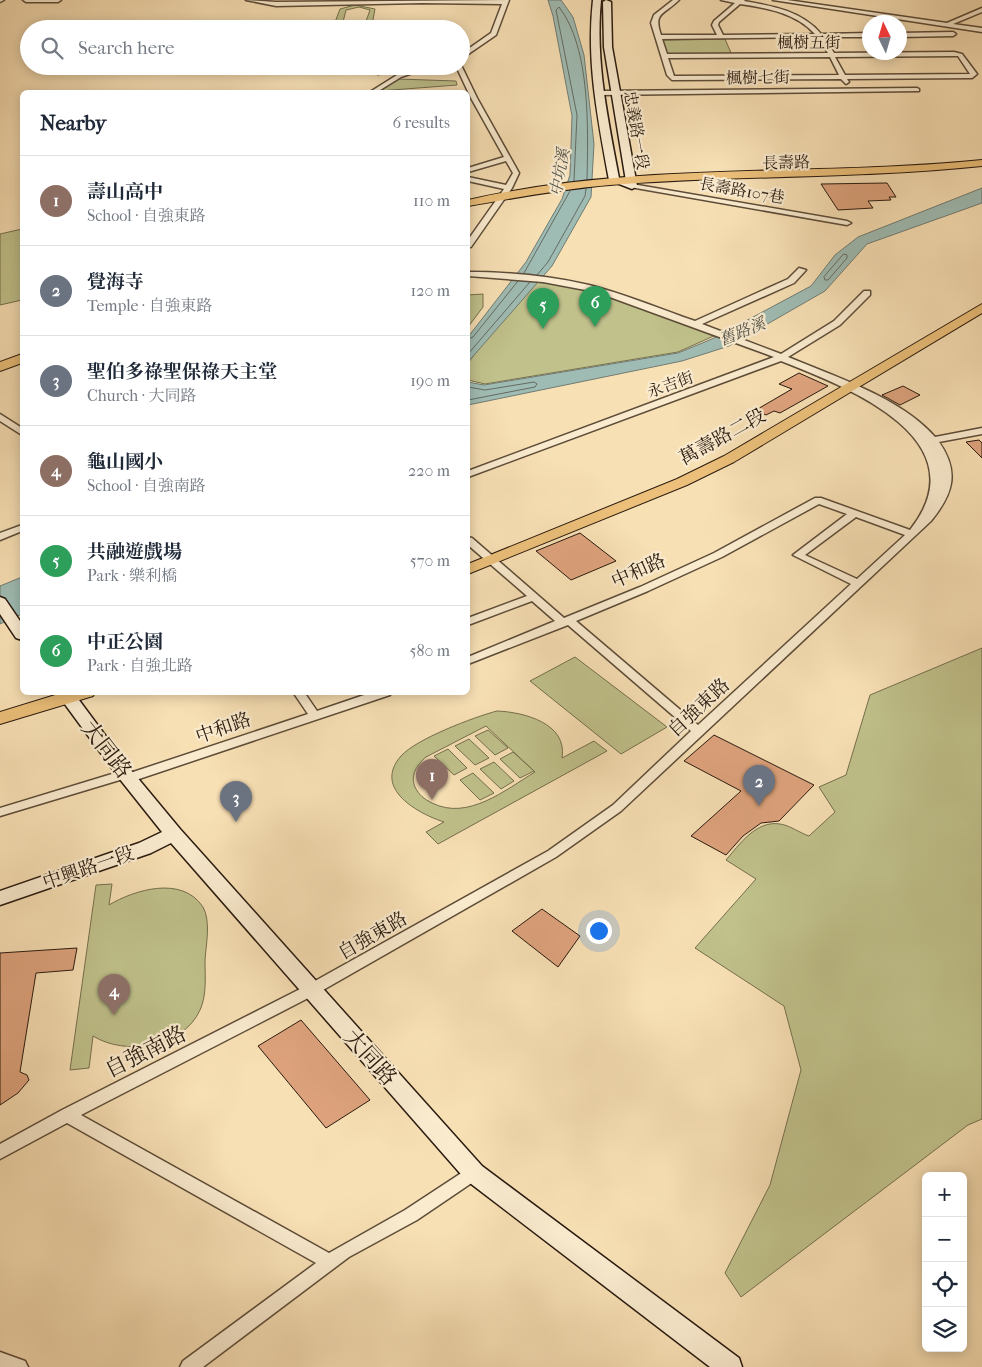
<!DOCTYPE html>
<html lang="en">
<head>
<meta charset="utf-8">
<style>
	body { margin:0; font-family:"IM FELL French Canon","Noto Serif TC",serif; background:#f6f6f7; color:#1f2937 }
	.controls { position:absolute; right:15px; bottom:15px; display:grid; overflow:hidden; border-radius:8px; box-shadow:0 2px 12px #0003 }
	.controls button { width:45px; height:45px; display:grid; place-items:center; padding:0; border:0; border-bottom:1px solid #e0e1e3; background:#fff; color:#1f2937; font:25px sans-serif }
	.compass { position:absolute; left:862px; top:15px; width:45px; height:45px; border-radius:50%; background:#fff; box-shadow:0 2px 12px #0003; rotate:355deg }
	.you { position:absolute; left:598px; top:930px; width:18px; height:18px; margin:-12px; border:4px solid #fff; border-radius:50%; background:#1a73e8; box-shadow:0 0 0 8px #1a73e833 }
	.badge { display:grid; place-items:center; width:32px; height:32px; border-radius:50%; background:#8f2418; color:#fff; font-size:16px; font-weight:700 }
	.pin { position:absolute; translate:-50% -41px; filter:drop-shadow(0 1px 2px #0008) }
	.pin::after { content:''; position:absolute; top:26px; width:18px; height:15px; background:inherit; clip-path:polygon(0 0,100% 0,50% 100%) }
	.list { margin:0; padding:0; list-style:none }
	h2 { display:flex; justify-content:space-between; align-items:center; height:65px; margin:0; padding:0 20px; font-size:21px }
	h2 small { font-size:16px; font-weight:400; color:#747a83 }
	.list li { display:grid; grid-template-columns:32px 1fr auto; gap:15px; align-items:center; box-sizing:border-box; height:90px; padding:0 20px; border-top:1px solid #e0e1e3 }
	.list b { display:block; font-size:19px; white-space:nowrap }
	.list p { margin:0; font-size:16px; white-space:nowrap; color:#747a83 }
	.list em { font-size:16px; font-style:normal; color:#747a83 }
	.icon { flex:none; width:28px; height:28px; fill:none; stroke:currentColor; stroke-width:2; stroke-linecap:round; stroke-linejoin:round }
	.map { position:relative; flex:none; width:982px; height:1367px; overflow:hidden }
	.search { position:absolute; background:#fff; box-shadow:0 2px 12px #0003; left:20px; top:20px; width:450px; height:55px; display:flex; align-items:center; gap:12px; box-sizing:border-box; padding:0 18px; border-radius:28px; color:#747a83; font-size:19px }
	.panel { position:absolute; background:#fff; box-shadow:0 2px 12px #0003; left:20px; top:90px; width:450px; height:605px; border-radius:8px }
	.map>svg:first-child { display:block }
	.green { fill:#c0c18b; stroke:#746e4d; fill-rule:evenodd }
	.water { fill:#9fbcb4; stroke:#707b72 }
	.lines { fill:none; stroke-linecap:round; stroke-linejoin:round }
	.shore { stroke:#646b62; stroke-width:1 }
	.building { fill:#dea37d; stroke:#291a0f }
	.street-casing { stroke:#5d4c38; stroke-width:3 }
	.secondary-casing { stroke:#291a0f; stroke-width:3 }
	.primary-casing { stroke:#291a0f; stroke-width:2 }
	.street { fill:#faebcf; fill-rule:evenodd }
	.secondary { fill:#faebcf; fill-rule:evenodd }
	.primary { fill:#ecc07a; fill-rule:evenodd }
	.labels { text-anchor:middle; stroke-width:4.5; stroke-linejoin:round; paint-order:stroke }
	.far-street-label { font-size:16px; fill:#291a0f; stroke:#faebcf }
	.far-water-label { font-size:16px; font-style:italic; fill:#525349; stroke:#faebcf }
	.street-label { font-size:19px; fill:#291a0f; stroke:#faebcf }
	.near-street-label { font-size:22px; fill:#291a0f; stroke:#faebcf }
</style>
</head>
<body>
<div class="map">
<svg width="982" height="1367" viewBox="0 0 982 1367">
	<rect width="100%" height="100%" fill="#f8e0b5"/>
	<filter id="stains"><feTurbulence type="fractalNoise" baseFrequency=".004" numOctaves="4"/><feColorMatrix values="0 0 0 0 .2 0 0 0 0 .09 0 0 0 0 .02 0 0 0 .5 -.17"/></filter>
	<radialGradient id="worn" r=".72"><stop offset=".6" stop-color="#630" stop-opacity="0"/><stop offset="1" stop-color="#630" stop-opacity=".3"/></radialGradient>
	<!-- green -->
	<g class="green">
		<path d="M355,5l20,4 -3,16 -11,4 -25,-2 -2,-2 6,-16zM359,7l11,3 -5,14 -9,3 -14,-1 4,-16z"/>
		<path d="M725,39l7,16 -65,1 -5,-16z"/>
		<path d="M398,79l58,2 1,4 -78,6z"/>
		<path d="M22,229v71l-22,5v-71z"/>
		<path d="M529,281l45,6 60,17 82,31 -38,17 -193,32 -17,-4v-17z"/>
		<path d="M483,294v13l-15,20v-32z"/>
		<path d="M982,648v471l-14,6 -227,172 -16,-24 45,-88 31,-115 -17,-64 -89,-58 61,-69 -30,-19c13,-15 30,-40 54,-36 9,1 20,9 29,12l26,-24 -16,-25 27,-12 24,-80z"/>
		<path d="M575,657l92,70 -46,27 -91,-73z"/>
		<path d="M497,711c26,1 71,12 65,47l32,-17 13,10 -169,93 -12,-12 18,-10c-25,-8 -72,-33 -43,-66 15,-17 73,-39 96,-45zM486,726l49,46c-30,18 -67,49 -103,31 -8,-4 -13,-8 -17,-16 -5,-12 2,-22 11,-30z"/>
		<path d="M488,730l20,18 -13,7 -20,-19z"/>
		<path d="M469,739l20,19 -14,7 -20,-19z"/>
		<path d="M448,749l19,19 -13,7 -20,-19z"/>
		<path d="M513,752l21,19 -14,7 -20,-19z"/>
		<path d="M494,762l20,19 -13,8 -21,-20z"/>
		<path d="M473,773l21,20 -14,7 -20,-20z"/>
		<path d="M112,884l-3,21c25,-15 73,-30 94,2 8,14 3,38 2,53 0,16 2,35 -5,50 -17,38 -75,46 -107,26l-4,32 -19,2 26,-185z"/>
	</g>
	<!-- water -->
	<g class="water">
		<path d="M548,0h13l12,17 11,38 10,89 -3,53 -39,69 -84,96v-25l58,-75 36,-63 8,-24 2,-59 -19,-100z"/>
		<path d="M982,188v15l-115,41 -42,47 -96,55 -47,15 -214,44v-23l16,3 194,-32 34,-14 99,-53 24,-31 23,-18z"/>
		<path d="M22,577v37l-22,10v-38z"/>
	</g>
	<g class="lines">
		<!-- shore -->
		<g class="shore">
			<path d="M574,181l3,-66 -21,-105 3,-3c32,41 29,123 28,173"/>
			<path d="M844,254l3,1v3l-19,22h-3l-1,-3z"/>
			<path d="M524,273l46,-82"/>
			<path d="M537,275l11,-13 37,-66 1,-7"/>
			<path d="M468,339l5,-2 45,-56"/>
			<path d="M468,354l62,-72"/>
			<path d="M468,387l17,3 49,-8 3,2 -2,3 -67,13"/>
		</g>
	</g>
	<!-- building -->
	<g class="building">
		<path d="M887,183l9,14h-7l2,3 -23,1 5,7 -35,2 -17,-26z"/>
		<path d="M799,373l29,13 -48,27 -6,-2 -8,4 -10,-5 36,-21 -13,-5z"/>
		<path d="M903,386l17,9 -20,10 -18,-10z"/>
		<path d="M979,440l3,3v15l-16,-16z"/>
		<path d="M580,533l36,28 -45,19 -35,-29z"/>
		<path d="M714,735l100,50 -35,36 -18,2 -18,13 -17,19 -35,-19 50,-45 -57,-30z"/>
		<path d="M542,909l38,27 -22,31 -46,-36z"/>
		<path d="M77,948l-4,22 -37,3 -16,99 7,3 2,5 -11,13 -18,12v-152z"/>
		<path d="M301,1020l69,80 -44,28 -68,-82z"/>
	</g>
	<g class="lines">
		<defs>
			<g id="street">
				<path d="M0,0h4l-4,2z"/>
				<path d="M23,0h38l-3,2h-32z"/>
				<path d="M246,0l30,2 233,-2 -13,35 -35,24v-5l30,-21 11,-29 -80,-1 -146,3z"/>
				<path d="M673,0h6c-15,15 -26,12 -18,35h56l-5,-10 2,-4 21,-18 -14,-3h24l-1,1c28,5 58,10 77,33l49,-1v4h-46l10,16 120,-1 8,2 15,20 -5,4 -125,1 2,3 -3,2 -5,-5 -169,1 -5,-5 -16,-52 3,-8zM740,4c27,4 56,9 75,30l-92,1 -5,-10 1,-3zM818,37l10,16 -161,1 -5,-15zM954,56h4l12,18 -125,1 -10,-18zM830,57l9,18 -165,1 -6,-18z"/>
				<path d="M773,0h14l160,23 35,-15v4l-29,12 29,4v4z"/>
				<path d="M900,33l53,-1 3,2 -3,2 -53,1z"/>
				<path d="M461,45l4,1 1,1 -5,2z"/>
				<path d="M461,65l16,33 42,75 -7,15 -41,59h-3v-7l36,-51 -36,-8v-4l38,8 7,-12 -7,-12 -38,11v-4l36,-11 -33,-59 -15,-32z"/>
				<path d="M391,66h10l-23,8 -3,-2z"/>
				<path d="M423,66h10l-32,11 -24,15h-7l27,-17z"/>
				<path d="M917,88l2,1v2l-319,4 -3,-2 3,-2z"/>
				<path d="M632,184l215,37 4,2 -4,2 -217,-38v-2z"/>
				<path d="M799,268l7,2 -12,13 -92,41 79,30 53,-33 30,-30h6v4l-30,30 -52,32c48,20 113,41 147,80l47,-9v6l-43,8c21,30 14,52 -8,79l-310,290 -65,46 -240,137 -235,121 248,138 76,-43 64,-42 5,-2 5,2 3,5 -3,5 -62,42 -68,37 -146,110h-23l3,-6 133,-98 -249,-140 -67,36v-15l62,-34 244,-124 242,-135 65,-46 78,-74 -123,-106 -100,39v-7l87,-36 -23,-20 -64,24v-7l59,-22 -59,-51v-8l4,1 92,80 76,-31 74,-34 101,-55h6l89,32c72,-91 -63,-143 -129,-169l-313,116v-6l306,-114 -178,-65 -53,-10 -75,-6v-4c40,0 82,4 121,13 36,9 71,24 106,36l93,-42zM819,504l28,10 -54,41 58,29 -153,141 -122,-104 72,-30 74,-34zM856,517l49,18 -48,44 -52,-24z"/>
				<path d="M0,414l22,14v7l-22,-14z"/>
				<path d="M22,525v6l-22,9v-7z"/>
				<path d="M293,692h11l13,19 56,-19h18l-1,3 -257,86 -4,1 -6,-3 -123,37v-8l125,-38 5,3 178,-59z"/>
				<path d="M0,1352l25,9 3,6h-28z"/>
			</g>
			<g id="secondary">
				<path d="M593,0h8c-6,61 7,119 18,178l7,3 -22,-134 -1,-45 3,-2 5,2 1,45 25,139 -5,3 -23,-9c-11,-60 -23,-119 -16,-180z"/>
				<path d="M0,597l5,2 17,25v16l-6,-2 -16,-24z"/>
				<path d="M56,692h17l58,78 49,59 302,337 257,192 3,9h-32l-244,-187 -295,-337 -20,10 -151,52v-14l139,-48 23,-11 -43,-54z"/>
			</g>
			<g id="primary">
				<path d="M982,160v6c-124,13 -248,9 -372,19 -48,4 -95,13 -142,21v-6c168,-39 343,-23 514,-40z"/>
				<path d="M982,304v9l-248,149 -47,23 -219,89v-10l209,-85 47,-23z"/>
				<path d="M22,354v9l-22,8v-9z"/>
				<path d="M65,692h30l-2,4 -93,28v-12z"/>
			</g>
		</defs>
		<!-- street casing -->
		<use href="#street" class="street-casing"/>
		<!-- secondary casing -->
		<use href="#secondary" class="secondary-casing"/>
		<!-- primary casing -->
		<use href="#primary" class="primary-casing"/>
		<!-- street -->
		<use href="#street" class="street"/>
		<!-- secondary -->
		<use href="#secondary" class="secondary"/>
		<!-- primary -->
		<use href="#primary" class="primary"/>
	</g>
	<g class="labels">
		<!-- far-street labels -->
		<g class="far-street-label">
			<text x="809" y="48">楓樹五街</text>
			<text transform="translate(758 77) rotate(-1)" y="6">楓樹七街</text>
			<text transform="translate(637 130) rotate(80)" y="6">忠義路一段</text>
			<text transform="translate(786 162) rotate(-2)" y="6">長壽路</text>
			<text transform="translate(742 190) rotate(10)" y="6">長壽路107巷</text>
			<text transform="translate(670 384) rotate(-20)" y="6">永吉街</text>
		</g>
		<!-- far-water labels -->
		<g class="far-water-label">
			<text transform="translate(559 172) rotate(-80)" y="6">中坑溪</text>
			<text transform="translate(742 331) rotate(-22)" y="6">舊路溪</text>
		</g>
		<!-- street labels -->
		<g class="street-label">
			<text transform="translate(722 436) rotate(-29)" y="7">萬壽路二段</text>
			<text transform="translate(638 570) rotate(-24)" y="7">中和路</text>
			<text transform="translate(698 707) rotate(-43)" y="7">自強東路</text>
			<text transform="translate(223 727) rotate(-19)" y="7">中和路</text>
			<text transform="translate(88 867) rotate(-19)" y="7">中興路一段</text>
			<text transform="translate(372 935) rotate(-30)" y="7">自強東路</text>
		</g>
		<!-- near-street labels -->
		<g class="near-street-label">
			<text transform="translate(107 749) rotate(52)" y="8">大同路</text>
			<text transform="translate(145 1051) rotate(-27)" y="8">自強南路</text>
			<text transform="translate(371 1057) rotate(48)" y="8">大同路</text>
		</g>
	</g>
	<rect width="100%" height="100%" filter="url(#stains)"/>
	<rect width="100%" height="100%" fill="url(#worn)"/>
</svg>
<div class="controls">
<button>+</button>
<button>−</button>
<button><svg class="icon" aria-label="locate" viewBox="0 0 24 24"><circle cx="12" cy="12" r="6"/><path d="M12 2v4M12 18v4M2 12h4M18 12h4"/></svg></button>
<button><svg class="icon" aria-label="layers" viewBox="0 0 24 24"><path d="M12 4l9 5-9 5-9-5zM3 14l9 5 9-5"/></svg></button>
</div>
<svg class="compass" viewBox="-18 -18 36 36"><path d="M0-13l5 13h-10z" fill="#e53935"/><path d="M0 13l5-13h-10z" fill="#747a83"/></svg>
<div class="you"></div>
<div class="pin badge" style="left:432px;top:800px;background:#8d6e63">1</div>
<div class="pin badge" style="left:759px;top:806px;background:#6b7280">2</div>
<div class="pin badge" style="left:236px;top:822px;background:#6b7280">3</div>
<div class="pin badge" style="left:114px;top:1015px;background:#8d6e63">4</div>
<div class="pin badge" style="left:543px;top:329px;background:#2e9e5b">5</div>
<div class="pin badge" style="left:595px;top:327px;background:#2e9e5b">6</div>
<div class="search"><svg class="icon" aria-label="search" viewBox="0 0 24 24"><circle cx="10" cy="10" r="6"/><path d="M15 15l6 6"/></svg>Search here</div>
<section class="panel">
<h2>Nearby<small>6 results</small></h2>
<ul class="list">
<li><span class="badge" style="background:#8d6e63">1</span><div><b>壽山高中</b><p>School · 自強東路</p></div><em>110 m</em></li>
<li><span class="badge" style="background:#6b7280">2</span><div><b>覺海寺</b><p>Temple · 自強東路</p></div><em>120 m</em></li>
<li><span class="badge" style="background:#6b7280">3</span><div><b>聖伯多祿聖保祿天主堂</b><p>Church · 大同路</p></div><em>190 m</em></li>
<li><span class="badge" style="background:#8d6e63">4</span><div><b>龜山國小</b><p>School · 自強南路</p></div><em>220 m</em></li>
<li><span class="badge" style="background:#2e9e5b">5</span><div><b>共融遊戲場</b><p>Park · 樂利橋</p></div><em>570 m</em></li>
<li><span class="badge" style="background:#2e9e5b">6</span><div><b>中正公園</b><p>Park · 自強北路</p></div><em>580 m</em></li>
</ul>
</section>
</div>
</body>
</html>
